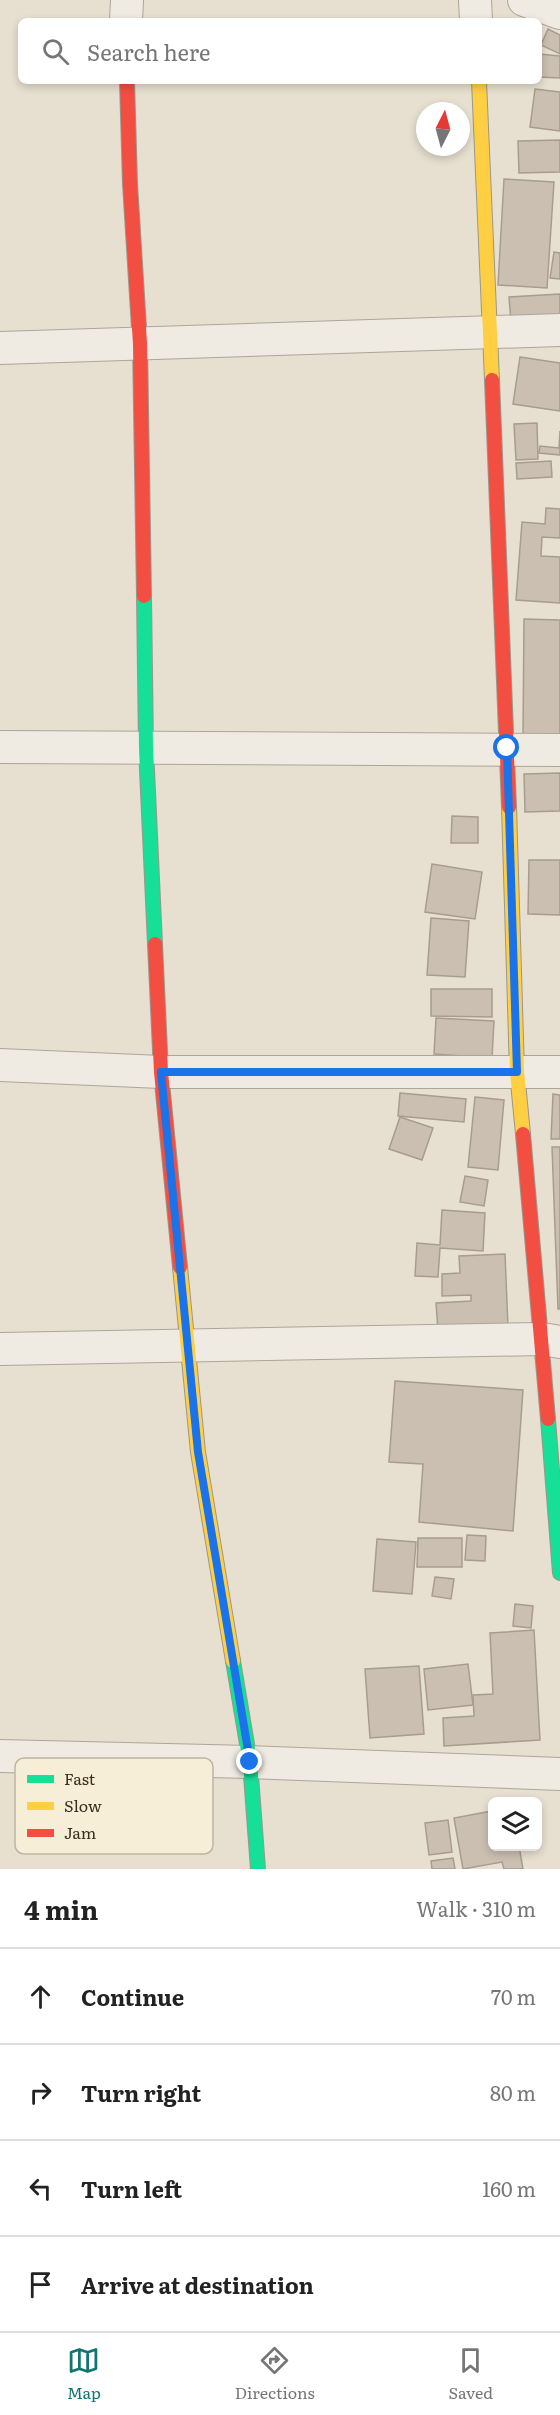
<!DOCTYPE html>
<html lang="en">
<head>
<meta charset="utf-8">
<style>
	body { margin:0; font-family:Literata,serif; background:#f6f6f6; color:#222 }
	.controls { position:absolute; right:18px; bottom:18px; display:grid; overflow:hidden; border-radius:9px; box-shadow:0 3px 9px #0003 }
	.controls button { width:54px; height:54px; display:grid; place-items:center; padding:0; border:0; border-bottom:2px solid #e0e0e0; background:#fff; color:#222; font:30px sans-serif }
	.compass { position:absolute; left:416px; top:102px; width:54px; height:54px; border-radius:50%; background:#fff; box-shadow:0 3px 9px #0003; rotate:6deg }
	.stop { position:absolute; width:18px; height:18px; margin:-14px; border:4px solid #1a73e8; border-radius:50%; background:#fff }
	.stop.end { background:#1a73e8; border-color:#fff; box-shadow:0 2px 6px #0008 }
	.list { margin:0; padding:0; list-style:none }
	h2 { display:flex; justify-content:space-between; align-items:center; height:78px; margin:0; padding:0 24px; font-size:26px }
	h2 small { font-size:20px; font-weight:400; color:#767676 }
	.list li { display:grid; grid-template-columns:39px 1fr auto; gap:18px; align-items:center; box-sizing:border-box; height:96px; padding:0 24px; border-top:2px solid #e0e0e0 }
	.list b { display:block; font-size:22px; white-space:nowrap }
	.list em { font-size:20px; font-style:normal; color:#767676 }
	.icon { flex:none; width:33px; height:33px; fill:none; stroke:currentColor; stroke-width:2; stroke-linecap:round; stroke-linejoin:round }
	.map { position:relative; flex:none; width:560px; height:1869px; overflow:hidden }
	.search { position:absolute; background:#fff; box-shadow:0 3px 9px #0003; left:18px; right:18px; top:18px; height:66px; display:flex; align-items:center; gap:15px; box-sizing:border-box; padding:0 21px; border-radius:9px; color:#767676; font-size:22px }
	.sheet { height:462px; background:#fff }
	nav { display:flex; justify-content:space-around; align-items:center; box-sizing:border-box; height:84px; border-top:2px solid #e0e0e0; background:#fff; font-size:16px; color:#767676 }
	nav a { display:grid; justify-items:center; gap:3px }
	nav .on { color:#0f766e }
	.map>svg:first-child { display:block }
	.building { fill:#cbbfb2; stroke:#a89c90; stroke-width:1.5 }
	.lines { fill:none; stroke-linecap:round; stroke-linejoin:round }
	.street-casing { stroke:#ada599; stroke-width:34 }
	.fast-casing { stroke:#9c958a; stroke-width:16 }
	.slow-casing { stroke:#9c958a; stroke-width:16 }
	.jam-casing { stroke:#9c958a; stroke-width:16 }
	.street { stroke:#efebe3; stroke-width:32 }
	.fast { stroke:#16e098; stroke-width:14 }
	.slow { stroke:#ffcf43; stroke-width:14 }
	.jam { stroke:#f24e42; stroke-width:14 }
	.route { stroke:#1a73e8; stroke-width:8 }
	.key { fill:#f7eed8; stroke:#bfb4a1; stroke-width:1.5 }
	.key-label { font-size:16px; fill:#3d2e20 }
</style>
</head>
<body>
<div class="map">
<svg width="560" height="1869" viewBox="0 0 560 1869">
	<rect width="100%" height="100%" fill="#e7e0d1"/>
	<!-- building -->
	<g class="building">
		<path d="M548,29l12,6v19l-19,-9z"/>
		<path d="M539,54l21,2v22l-21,-1z"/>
		<path d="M535,89l25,3v39l-30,-4z"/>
		<path d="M560,140v32l-41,1 -1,-32z"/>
		<path d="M504,179l50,3 -7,106 -49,-3z"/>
		<path d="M554,252l6,1v26l-10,-1z"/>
		<path d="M560,294v25l-49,3 -2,-25z"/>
		<path d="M520,357l40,6v48l-47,-7z"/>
		<path d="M537,423l1,36 -22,1 -2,-36z"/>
		<path d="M560,431v24l-21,-2 1,-7 19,2z"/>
		<path d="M551,461l1,16 -35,2 -1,-16z"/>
		<path d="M546,508l14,1v29l-18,-1 -1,19 19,1v46l-44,-3 6,-78 23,2z"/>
		<path d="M524,619l36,1v115l-37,-1z"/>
		<path d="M560,773v38l-35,1 -1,-38z"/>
		<path d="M452,816l26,1v26h-27z"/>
		<path d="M529,860h31v55l-32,-1z"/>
		<path d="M432,864l50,8 -7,47 -50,-7z"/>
		<path d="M431,918l38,3 -4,56 -38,-2z"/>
		<path d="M431,989h61v28l-61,-1z"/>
		<path d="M436,1018l58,3 -2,37 -58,-4z"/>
		<path d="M400,1093l66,6 -2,23 -66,-6z"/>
		<path d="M553,1094l7,1v44h-9z"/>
		<path d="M475,1097l29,3 -6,70 -30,-3z"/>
		<path d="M400,1117l33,11 -11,32 -33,-11z"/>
		<path d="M552,1147h8v162h-2z"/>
		<path d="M465,1176l23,4 -4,26 -24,-4z"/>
		<path d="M442,1210l43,3 -2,38 -43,-3 -2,29 -23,-1 2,-33 23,2z"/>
		<path d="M505,1254l3,73 -70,3 -2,-27 35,-2v-6l-29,1v-22l18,-1 -1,-17z"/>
		<path d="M395,1381l128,9 -10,141 -94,-9 4,-58 -34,-2z"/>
		<path d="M467,1535l19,1 -1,25 -20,-1z"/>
		<path d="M418,1538h44v29h-45z"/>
		<path d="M377,1539l39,3 -4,52 -39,-3z"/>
		<path d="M435,1577l19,2 -3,20 -19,-3z"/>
		<path d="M515,1604l18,2 -2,22 -18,-2z"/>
		<path d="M534,1630l6,110 -96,6 -1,-28 31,-2 -1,-21 20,-1 -3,-61z"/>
		<path d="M468,1664l5,41 -45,5 -4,-41z"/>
		<path d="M419,1666l5,68 -54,4 -5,-69z"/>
		<path d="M492,1811v35h27l4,23h-19l-2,-7 -39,7 -9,-51z"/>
		<path d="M448,1820l4,32 -23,3 -4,-32z"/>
		<path d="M453,1858l2,11h-23l-1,-8z"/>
	</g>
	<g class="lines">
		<defs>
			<g id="street">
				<path d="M475,0l1,21"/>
				<path d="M524,0l36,13"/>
				<path d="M126,21l1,-21"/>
				<path d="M0,348l560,-18"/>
				<path d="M0,747l560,3"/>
				<path d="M0,1065l161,7h399"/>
				<path d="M0,1349l542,-10 18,3"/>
				<path d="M0,1756l250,6 310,12"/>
			</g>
			<g id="fast">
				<path d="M144,596l2,152 9,196"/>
				<path d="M548,1419l12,154"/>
				<path d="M233,1661l17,101 8,107"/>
			</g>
			<g id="slow">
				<path d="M479,81l13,299"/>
				<path d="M509,807l8,265 6,62"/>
				<path d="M180,1267l18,185 35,209"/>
			</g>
			<g id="jam">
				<path d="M127,81l3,103 10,160 4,252"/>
				<path d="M492,380l17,427"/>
				<path d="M155,944l6,128 19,195"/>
				<path d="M523,1134l25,285"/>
			</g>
		</defs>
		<!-- street casing -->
		<use href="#street" class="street-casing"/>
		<!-- fast casing -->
		<use href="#fast" class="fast-casing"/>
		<!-- slow casing -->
		<use href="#slow" class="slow-casing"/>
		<!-- jam casing -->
		<use href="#jam" class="jam-casing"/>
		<!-- street -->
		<use href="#street" class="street"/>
		<!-- fast -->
		<use href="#fast" class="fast"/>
		<!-- slow -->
		<use href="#slow" class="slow"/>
		<!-- jam -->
		<use href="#jam" class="jam"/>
	</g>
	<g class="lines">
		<!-- route -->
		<path class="route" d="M250,1762l-52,-310 -37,-380h356l-10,-324"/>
	</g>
	<!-- legend -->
	<rect x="15" y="1758" width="198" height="96" rx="9" class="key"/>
	<rect x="27" y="1775" width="27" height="8" fill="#16e098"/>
	<rect x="27" y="1802" width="27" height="8" fill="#ffcf43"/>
	<rect x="27" y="1829" width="27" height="8" fill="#f24e42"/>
	<g class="key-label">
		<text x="64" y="1785">Fast</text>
		<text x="64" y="1812">Slow</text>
		<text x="64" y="1839">Jam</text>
	</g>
</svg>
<div class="controls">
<button><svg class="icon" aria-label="layers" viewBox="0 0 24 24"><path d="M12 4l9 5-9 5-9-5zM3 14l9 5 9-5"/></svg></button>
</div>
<svg class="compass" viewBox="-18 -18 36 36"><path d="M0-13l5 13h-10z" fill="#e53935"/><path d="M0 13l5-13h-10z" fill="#767676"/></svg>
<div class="stop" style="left:507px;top:748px"></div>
<div class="stop end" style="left:250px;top:1762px"></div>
<div class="search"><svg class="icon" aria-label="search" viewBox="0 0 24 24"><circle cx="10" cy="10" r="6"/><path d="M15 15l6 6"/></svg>Search here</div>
</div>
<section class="sheet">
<h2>4 min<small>Walk · 310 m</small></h2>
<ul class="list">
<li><svg class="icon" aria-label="ahead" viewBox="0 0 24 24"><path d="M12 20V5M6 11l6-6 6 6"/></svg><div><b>Continue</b></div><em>70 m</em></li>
<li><svg class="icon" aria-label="right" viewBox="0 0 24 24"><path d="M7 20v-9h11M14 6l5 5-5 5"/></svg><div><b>Turn right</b></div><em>80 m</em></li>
<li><svg class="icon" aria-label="left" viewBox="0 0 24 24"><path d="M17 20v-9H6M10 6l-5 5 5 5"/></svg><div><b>Turn left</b></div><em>160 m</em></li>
<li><svg class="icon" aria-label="arrive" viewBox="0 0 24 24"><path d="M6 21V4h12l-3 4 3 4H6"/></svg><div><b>Arrive at destination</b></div></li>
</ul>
</section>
<nav>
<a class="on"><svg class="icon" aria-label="map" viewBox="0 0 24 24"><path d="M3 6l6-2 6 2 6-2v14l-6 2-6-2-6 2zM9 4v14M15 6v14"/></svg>Map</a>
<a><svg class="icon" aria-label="directions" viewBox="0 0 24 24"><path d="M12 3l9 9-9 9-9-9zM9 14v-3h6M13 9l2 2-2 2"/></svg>Directions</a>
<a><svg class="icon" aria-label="saved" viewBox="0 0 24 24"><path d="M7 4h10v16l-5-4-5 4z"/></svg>Saved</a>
</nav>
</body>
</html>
